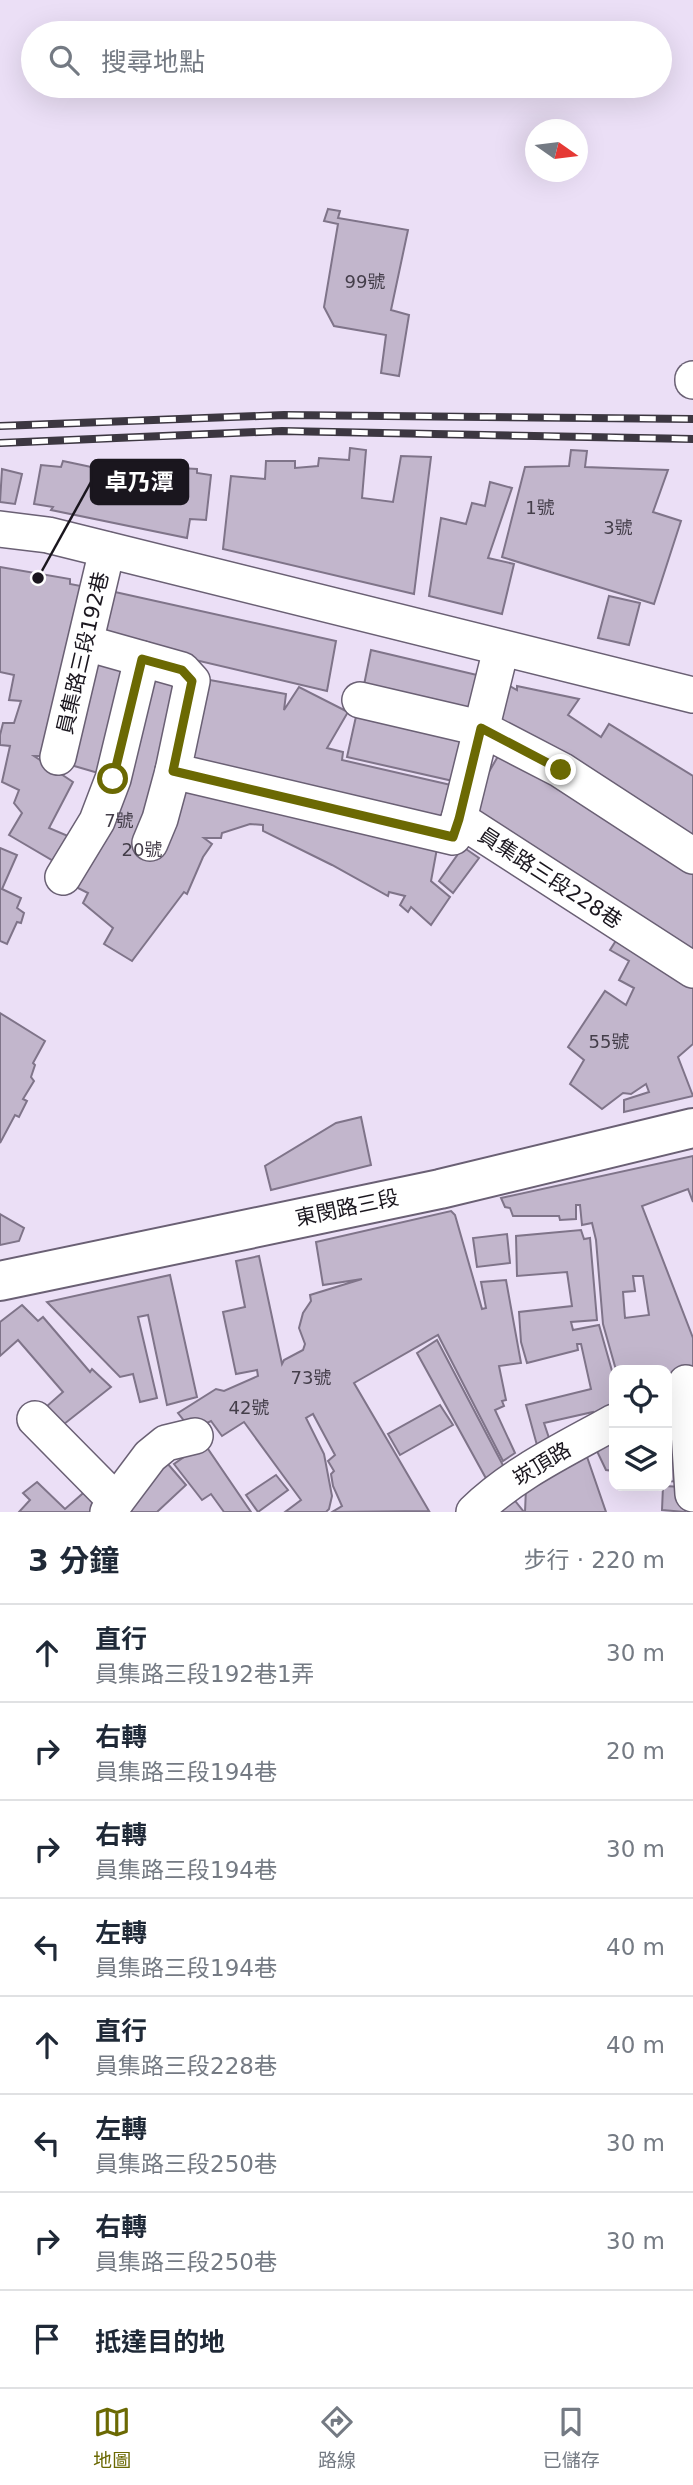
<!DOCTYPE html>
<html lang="zh-TW">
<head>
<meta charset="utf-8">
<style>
	body { margin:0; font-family:"DejaVu Sans","Noto Sans TC",sans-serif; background:#f2f2f3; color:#1f2937 }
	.controls { position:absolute; right:21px; bottom:21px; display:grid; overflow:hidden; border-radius:14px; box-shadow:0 7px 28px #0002 }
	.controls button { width:63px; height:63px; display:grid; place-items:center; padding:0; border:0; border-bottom:2px solid #e0e1e3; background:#fff; color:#1f2937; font:35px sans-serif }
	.compass { position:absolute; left:525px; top:119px; width:63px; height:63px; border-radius:50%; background:#fff; box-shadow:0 7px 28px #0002; rotate:104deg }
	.stop { position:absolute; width:21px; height:21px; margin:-16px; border:5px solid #6b6903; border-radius:50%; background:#fff }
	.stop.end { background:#6b6903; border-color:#fff; box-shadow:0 2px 7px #0008 }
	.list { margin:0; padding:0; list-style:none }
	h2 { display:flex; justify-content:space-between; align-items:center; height:91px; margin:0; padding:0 28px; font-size:30px }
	h2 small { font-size:23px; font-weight:400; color:#747a83 }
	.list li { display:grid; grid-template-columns:46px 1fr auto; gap:21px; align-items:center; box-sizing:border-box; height:98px; padding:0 28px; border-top:2px solid #e0e1e3 }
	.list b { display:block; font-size:26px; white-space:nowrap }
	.list p { margin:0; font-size:23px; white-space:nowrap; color:#747a83 }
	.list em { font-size:23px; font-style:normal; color:#747a83 }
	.icon { flex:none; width:38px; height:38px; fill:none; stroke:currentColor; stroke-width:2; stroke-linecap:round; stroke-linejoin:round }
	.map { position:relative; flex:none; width:693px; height:1512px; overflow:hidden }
	.search { position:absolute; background:#fff; box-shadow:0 7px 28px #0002; left:21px; right:21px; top:21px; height:77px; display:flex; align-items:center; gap:18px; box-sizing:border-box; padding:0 24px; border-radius:38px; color:#747a83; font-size:26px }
	.sheet { height:875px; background:#fff }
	nav { display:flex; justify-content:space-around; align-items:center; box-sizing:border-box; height:98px; border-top:2px solid #e0e1e3; background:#fff; font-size:19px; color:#747a83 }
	nav a { display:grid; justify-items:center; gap:4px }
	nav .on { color:#6b6903 }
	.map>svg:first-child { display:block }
	.building { fill:#c2b6cc; stroke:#7f7489; stroke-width:2; fill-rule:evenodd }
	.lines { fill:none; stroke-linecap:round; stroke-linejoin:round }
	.minor-casing { stroke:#6a6074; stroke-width:38 }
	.major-casing { stroke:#6a6074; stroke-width:42 }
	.minor { stroke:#fff; stroke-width:35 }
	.major { stroke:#fff; stroke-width:38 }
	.rail-casing { stroke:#3c3741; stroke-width:8 }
	.rail { stroke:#fff; stroke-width:5; stroke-dasharray:16; stroke-linecap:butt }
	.route { stroke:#6b6903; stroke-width:9 }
	.labels { text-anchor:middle; stroke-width:6; stroke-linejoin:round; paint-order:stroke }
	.number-label { font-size:18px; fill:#443e4a }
	.street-label { font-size:21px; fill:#1a161e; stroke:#fff }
	.leader { fill:none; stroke:#1a161e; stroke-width:2.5 }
	.callout-dot { fill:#1a161e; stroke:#fff; stroke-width:2.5 }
	.callout { fill:#1a161e; stroke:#1a161e; stroke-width:2.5 }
	.callout-label { font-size:23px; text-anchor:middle; font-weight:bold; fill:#fff }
</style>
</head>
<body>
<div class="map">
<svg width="693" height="1512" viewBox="0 0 693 1512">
	<rect width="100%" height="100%" fill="#ebdff6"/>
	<!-- building -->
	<g class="building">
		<path d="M328,209l12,2 -2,7 70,12 -17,80 18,5 -10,61 -18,-3 5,-38 -52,-9 -10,-19 14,-83 -14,-3z"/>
		<path d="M350,448l16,2 -4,48 31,4 8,-46 30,1 -17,137 -191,-45 8,-73 34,3 1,-18h29v7l23,-2 1,-8 30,2z"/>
		<path d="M571,450l16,1 -2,16 83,3 -15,42 28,9 -27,83 -152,-47 23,-90 44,-1z"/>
		<path d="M63,461l33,7v-3l80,16 3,-13 18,1v4l14,2 -5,45 -16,-1 -3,19 -136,-28 2,-3 -19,-3 7,-39 20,2z"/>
		<path d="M2,469l20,5 -7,30 -15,-2z"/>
		<path d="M490,482l22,6 -24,70 26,6 -12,50 -73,-18 12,-78 25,6 6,-21 13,3z"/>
		<path d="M0,567l70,12v5l21,4 -47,168h-10l39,26 -24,46 26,11 -13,27 -53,-31 13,-22 -8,-10 5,-13 -17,-8 8,-36 -10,-1v-10l3,-12h11l7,-22 -12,-1 5,-25 -14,-3z"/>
		<path d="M106,590l230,51 -9,50 -234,-55z"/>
		<path d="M609,596l31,7 -11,42 -31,-7z"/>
		<path d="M90,649l41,11 -26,115 -41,-12z"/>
		<path d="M371,650l106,25 -11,46 -104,-26z"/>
		<path d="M153,670l32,13 -2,97 255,63 -7,38 19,16 -19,28 -20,-18 -3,5 -8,-7 5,-9 -16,-4 -1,4 -56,-31 -69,-34v-6l-13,-1 -28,9 -1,5h-17l8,6 -9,13 -16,37 -3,-2 -52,69 -28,-17 9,-16 -30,-25 5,-10 -20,-10z"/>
		<path d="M199,678l87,16 -2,16 15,-23 49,25 -21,36 16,4 -1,8 109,25 -9,44 -261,-66z"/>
		<path d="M508,685l9,5v-4l62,13 -11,16 33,22 8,-13 84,52v74l-197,-125z"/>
		<path d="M357,712l106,24 -10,45 -106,-24z"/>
		<path d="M504,746l189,120v98l-225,-143 15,-39z"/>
		<path d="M463,847l16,11 -26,35 -14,-12z"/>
		<path d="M0,848l17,7 -15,34 19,9 -4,10 7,5 -3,10 -4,-1 -10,22 -7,-3z"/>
		<path d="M617,939l76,42v63l-15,13 15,39 -69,16v-12l25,-8 -3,-8 -15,10 -8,-1 -21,16 -32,-25 14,-24 -16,-13 37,-56 21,14 8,-17 -15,-8 10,-19 -19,-11z"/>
		<path d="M0,1013l45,28 -12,22 2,2 -4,12 3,4 -11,18 4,2 -8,16 -4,-2 -15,28z"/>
		<path d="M361,1117l10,48 -100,25 -6,-24 71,-43z"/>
		<path d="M693,1156v46l-5,-13 -46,17 51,132v35h-11l-15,6v-9h-51l-13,-46 -7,-84 -4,-17 -10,2 -2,-20h-4v14l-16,1 -1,-4h-46l-3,-8 -5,-1 -4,-9zM633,1276h10l6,39 -24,3 -2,-26 12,-1z"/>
		<path d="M451,1211l4,4 27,94 4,-1 -5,-26 25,-2 15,83 -22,3 7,34 -4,1 2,5 -9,4 20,43 -12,8 -65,-126 -84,48 75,128 -97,1 10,-6 -9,-20 -2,-12 3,-3 -6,-10 7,-6 -22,-41 -7,4 18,36 8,42 -3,13 -3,3h-41l16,-12 -57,-78 -22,14 -11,-15 -6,3 -16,3 -11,-14 38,-24 8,2 34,-15 -1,-6 -21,4 -13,-62 22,-5 -9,-46 23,-5 23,108 2,-4 19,-10 2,-6 -6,-16 4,-15 8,-12 -1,-6 52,-16 -39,6 -7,-43z"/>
		<path d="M0,1214l24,14 -5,13 -19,4z"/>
		<path d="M581,1230l3,9 6,-1 7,82 -26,2 2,8 26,-5 15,53v30l-19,9 -2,-5 -49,11 7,21 -13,5 -12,-44 65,-16 -10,-45h-4l1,6 -51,13 -6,-21 -2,-30 53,-6 -5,-34 -50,4 -1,-40z"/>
		<path d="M507,1234l3,29 -33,4 -4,-29z"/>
		<path d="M170,1275l27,122 -30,8 -19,-90 -10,2 19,81 -17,4 -7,-28 -13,3 -73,-75z"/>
		<path d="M22,1305l16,16 5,-4 47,55 2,-3 19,18 -57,45 -16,-18 25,-22 -45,-52 -18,16v-34z"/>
		<path d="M437,1340l69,131 -18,11 -71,-129z"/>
		<path d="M673,1402l11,80 -17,-1v-75z"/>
		<path d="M440,1405l13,20 -53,30 -12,-21z"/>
		<path d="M614,1433v38l-8,-1 -12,-25z"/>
		<path d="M197,1448l11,1 43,63h-27l-13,-18 -9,6 -28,-36z"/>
		<path d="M585,1451l21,61h-81l1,-24z"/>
		<path d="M161,1456l25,29 -29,27h-44z"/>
		<path d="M276,1475l12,15 -30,22 -12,-17z"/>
		<path d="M37,1482l28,27 24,-21 11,24h-81l11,-12 -7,-7z"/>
		<path d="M663,1486l21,1 1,25 -23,-2z"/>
		<path d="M512,1497l12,15h-34z"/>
	</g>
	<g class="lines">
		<defs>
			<g id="minor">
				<path d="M693,379v2"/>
				<path d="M0,529l48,6 645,160"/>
				<path d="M86,643l96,27 10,11 -19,90 280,66 6,-18 234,151"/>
				<path d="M360,700l120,28 81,42 132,86"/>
				<path d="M58,757l49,-207"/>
				<path d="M459,819l42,-170"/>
				<path d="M150,843l10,-24 13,-48"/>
				<path d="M63,877l34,-56 16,-42 29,-120"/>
				<path d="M686,1383l7,111"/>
				<path d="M35,1419l81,82"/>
				<path d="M108,1512l42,-56 16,-13 29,-7"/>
				<path d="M474,1512c40,-39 92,-63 140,-90"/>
			</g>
			<path id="major" d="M0,1281l440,-92 253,-61"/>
		</defs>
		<!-- minor casing -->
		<use href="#minor" class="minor-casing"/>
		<!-- major casing -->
		<use href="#major" class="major-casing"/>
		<!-- minor -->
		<use href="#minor" class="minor"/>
		<!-- major -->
		<use href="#major" class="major"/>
		<defs>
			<g id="rail">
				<path d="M0,426l284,-11 409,4"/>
				<path d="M0,443l282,-12 411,8"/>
			</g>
		</defs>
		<!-- rail casing -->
		<use href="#rail" class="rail-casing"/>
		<!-- rail -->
		<use href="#rail" class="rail"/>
	</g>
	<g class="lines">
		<!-- route -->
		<path class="route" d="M113,779l29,-120 40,11 10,11 -19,90 280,66 6,-18 22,-91 80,42"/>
	</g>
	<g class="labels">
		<!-- number labels -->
		<g class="number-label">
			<text x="365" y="288">99號</text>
			<text x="540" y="514">1號</text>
			<text x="618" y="534">3號</text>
			<text x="119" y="827">7號</text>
			<text x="142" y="856">20號</text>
			<text x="609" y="1048">55號</text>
			<text x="311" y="1384">73號</text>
			<text x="249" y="1414">42號</text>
		</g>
		<!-- street labels -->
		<g class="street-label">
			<text transform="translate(83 653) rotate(-77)" y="7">員集路三段192巷</text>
			<text transform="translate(550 878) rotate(33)" y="7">員集路三段228巷</text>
			<text transform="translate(347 1208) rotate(-12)" y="7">東閔路三段</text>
			<text transform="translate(542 1464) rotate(-31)" y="7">崁頂路</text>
		</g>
	</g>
	<!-- callouts -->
	<path class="leader" d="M38 578L91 482"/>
	<circle class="callout-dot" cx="38" cy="578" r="7"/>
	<rect class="callout" x="91" y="460" width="97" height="44" rx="7"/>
	<g class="callout-label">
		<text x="139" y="490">卓乃潭</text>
	</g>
</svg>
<div class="controls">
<button><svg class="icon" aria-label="locate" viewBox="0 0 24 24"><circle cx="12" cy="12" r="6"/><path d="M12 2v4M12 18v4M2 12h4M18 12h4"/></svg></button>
<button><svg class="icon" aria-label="layers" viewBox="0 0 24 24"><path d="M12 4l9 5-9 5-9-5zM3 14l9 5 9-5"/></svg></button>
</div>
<svg class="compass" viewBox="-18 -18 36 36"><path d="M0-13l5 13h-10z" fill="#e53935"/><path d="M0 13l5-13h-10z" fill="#747a83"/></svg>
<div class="stop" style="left:113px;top:779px"></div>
<div class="stop end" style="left:561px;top:770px"></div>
<div class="search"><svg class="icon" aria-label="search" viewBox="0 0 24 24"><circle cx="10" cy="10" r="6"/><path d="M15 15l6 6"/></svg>搜尋地點</div>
</div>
<section class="sheet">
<h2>3 分鐘<small>步行 · 220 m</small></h2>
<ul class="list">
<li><svg class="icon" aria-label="ahead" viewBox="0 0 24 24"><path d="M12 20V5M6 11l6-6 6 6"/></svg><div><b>直行</b><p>員集路三段192巷1弄</p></div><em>30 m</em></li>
<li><svg class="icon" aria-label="right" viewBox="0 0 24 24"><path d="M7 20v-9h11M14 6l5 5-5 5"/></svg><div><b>右轉</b><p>員集路三段194巷</p></div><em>20 m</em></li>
<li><svg class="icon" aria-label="right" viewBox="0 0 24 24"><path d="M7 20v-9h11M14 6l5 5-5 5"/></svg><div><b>右轉</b><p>員集路三段194巷</p></div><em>30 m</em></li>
<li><svg class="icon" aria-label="left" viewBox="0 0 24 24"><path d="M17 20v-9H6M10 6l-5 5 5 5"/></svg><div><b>左轉</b><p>員集路三段194巷</p></div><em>40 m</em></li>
<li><svg class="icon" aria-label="ahead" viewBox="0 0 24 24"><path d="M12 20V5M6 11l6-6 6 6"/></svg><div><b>直行</b><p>員集路三段228巷</p></div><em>40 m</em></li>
<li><svg class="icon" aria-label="left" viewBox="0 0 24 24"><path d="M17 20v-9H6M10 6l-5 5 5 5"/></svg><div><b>左轉</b><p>員集路三段250巷</p></div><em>30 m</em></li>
<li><svg class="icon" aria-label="right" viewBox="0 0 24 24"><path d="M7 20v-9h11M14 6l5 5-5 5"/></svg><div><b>右轉</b><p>員集路三段250巷</p></div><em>30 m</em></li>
<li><svg class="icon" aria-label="arrive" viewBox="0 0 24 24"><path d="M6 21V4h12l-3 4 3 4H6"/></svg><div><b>抵達目的地</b></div></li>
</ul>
</section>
<nav>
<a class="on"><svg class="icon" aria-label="map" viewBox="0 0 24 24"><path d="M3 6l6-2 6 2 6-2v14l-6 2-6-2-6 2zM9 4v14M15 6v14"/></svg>地圖</a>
<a><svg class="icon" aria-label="directions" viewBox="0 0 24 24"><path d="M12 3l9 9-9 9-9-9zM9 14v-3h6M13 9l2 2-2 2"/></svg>路線</a>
<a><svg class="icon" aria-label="saved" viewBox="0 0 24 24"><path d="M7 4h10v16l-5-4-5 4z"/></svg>已儲存</a>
</nav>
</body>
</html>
